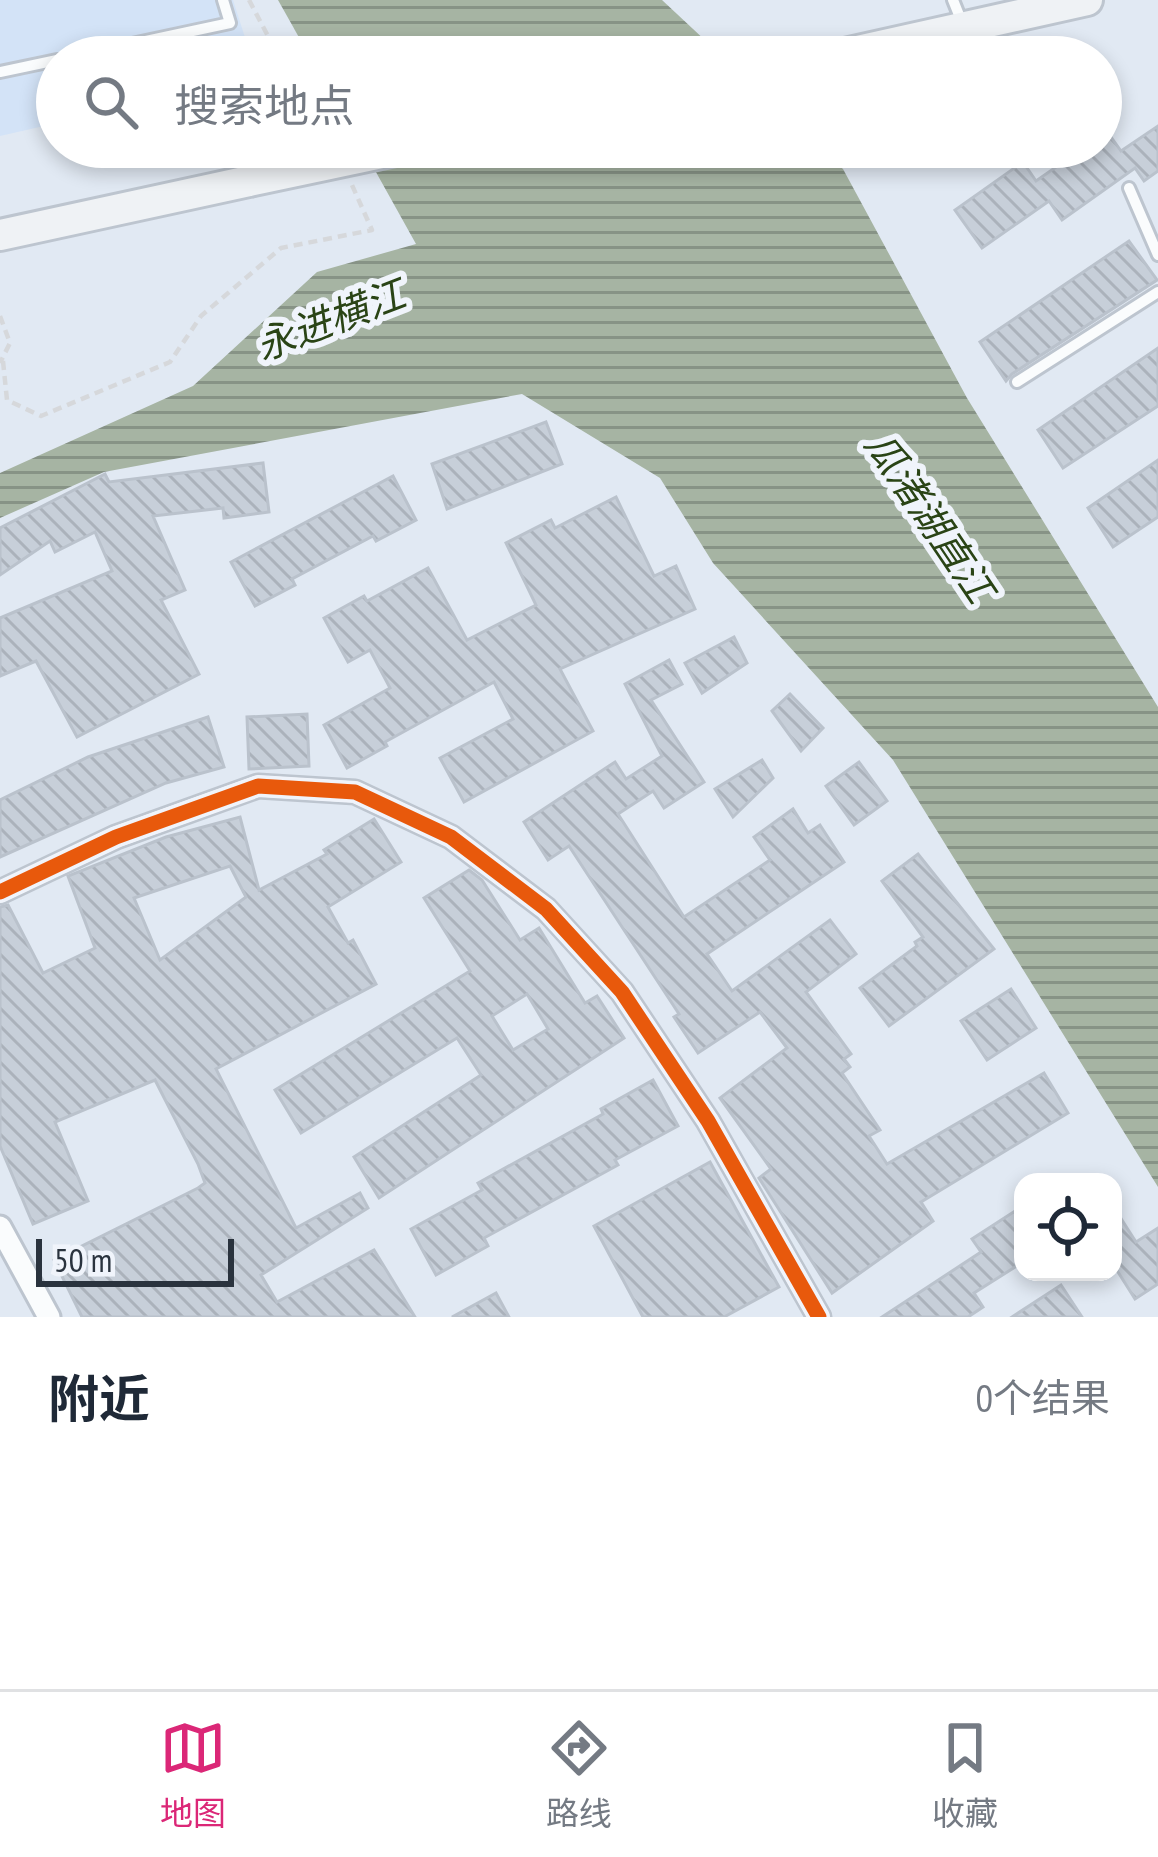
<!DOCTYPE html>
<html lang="zh">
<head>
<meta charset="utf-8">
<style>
	body { margin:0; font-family:"PT Sans Narrow","Noto Sans SC",sans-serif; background:#f6f6f7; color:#1f2937 }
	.controls { position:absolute; right:36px; bottom:36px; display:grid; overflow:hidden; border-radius:24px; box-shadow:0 6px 18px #0003 }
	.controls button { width:108px; height:108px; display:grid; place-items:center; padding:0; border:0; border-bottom:3px solid #e0e1e3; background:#fff; color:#1f2937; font:60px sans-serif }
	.scale { position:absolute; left:36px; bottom:30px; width:198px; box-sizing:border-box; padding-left:12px; border:6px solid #2a333e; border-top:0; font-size:33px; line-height:42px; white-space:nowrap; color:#2a333e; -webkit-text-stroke:9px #f0f4fb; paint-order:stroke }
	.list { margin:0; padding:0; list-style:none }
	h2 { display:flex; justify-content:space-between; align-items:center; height:156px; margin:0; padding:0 48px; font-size:51px }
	h2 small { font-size:39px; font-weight:400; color:#747a83 }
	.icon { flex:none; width:66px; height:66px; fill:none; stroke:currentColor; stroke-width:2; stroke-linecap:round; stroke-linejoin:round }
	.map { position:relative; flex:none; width:1158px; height:1317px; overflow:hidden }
	.search { position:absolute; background:#fff; box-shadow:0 6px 18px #0003; left:36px; right:36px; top:36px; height:132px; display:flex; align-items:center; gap:30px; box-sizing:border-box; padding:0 42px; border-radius:66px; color:#747a83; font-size:45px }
	.sheet { height:372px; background:#fff }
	nav { display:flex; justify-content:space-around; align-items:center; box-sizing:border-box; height:168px; border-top:3px solid #e0e1e3; background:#fff; font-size:33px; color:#747a83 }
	nav a { display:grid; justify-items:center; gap:6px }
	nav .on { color:#db2777 }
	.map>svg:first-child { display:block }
	.built { fill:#d3e3f7 }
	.water { fill:url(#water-rules) }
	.building { fill:url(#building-back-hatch); stroke:#bac2cc; stroke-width:3; fill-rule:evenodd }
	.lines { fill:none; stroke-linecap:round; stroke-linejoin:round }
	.lane-casing { stroke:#bdc5cf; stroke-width:16 }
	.street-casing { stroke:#bdc5cf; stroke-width:27 }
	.secondary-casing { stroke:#bdc5cf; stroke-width:36 }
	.path { stroke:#d6d8db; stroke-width:4.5; stroke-dasharray:9 6; stroke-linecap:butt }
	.lane { stroke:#fafcfd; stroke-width:10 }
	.street { stroke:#fafcfd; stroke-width:21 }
	.secondary { stroke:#eff2f5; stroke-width:30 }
	.secondary-bridge-casing { stroke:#bdc5cf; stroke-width:36; stroke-linecap:butt }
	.secondary-bridge { stroke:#eff2f5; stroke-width:30 }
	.cycleway-casing { stroke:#f0f4fb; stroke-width:22 }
	.cycleway { stroke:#e8590c; stroke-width:15 }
	.labels { text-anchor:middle; stroke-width:12; stroke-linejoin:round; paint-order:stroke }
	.water-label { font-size:39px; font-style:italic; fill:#2a4416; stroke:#f0f4fb }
</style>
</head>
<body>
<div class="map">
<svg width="1158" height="1317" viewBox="0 0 1158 1317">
	<defs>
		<pattern id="water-rules" width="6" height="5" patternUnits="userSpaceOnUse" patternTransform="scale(3)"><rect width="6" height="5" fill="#a6b4a3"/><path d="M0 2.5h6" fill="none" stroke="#879386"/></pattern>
		<pattern id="building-back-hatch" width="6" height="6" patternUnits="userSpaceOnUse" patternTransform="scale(3)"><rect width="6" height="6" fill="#c7cfd9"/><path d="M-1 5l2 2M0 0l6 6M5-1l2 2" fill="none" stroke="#abb2bb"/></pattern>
	</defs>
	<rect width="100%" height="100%" fill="#e1e9f3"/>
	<!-- built -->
	<path class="built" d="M0,0h233l17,53 -18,4h-175v66l-57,13z"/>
	<!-- water -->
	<g class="water">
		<path d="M278,0h384l61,57h-413z"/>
		<path d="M362,147h458l23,22 124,229 191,309v480l-265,-427 -180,-197 -53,-85 -138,-84 -418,78 -104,46v-45l193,-87 124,-114 99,-28z"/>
	</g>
	<!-- building -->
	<g class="building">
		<path d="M1101,123l20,28 37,-25v45l-14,10 -9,-13 -73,52 -13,-19 -67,47 -27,-38 68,-48 13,19 49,-34h16z"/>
		<path d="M1129,241l28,39 -145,94 -6,7 -26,-39z"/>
		<path d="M1158,348v58l-95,62 -25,-38z"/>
		<path d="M546,422l16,42 -115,45 -15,-45z"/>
		<path d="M1158,460v57l-45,30 -25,-39z"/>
		<path d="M263,463l6,49 -45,6 -1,-10 -70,8 32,74 -24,10 38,74 -122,63 -41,-76 -36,15v-58l112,-47 -17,-39 -40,20 -5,-11 -50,34v-47l105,-54 4,8z"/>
		<path d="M393,476l23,44 -40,21 -3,-5 -81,43 3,6 -40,21 -24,-44z"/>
		<path d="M616,497l38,79 22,-10 19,43 -135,60 33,62 -129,71 -24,-44 73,-39 -19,-37 -109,60 2,4 -40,22 -23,-43 66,-37 -20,-38 -22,12 -24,-44 40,-22 3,5 61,-33 39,72 69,-35 -30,-62 45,-23 4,8z"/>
		<path d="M734,637l13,26 -45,30 -17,-30z"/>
		<path d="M669,660l13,24 -31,16 53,82 -40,26 -11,-17 -35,23 66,103 86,-57 -16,-23 39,-28 15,24 12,-8 24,37 -137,92 25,37 98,-71 26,34 -50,38 45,62 -7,5 6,8 -8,6 38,57 -11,6 18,28 157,-91 24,40 -147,89 12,19 -101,72 -73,-115 12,-9 -51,-71 67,-50 -27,-36 -62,41 -24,-36 5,-3 -110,-168 -21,14 -24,-38 91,-60 11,17 36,-23 -37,-72z"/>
		<path d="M790,694l33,34 -22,23 -29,-40z"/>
		<path d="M307,714l2,52 -60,3 -2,-52z"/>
		<path d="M208,717l16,50 -58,16 -166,74v-57l88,-43z"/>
		<path d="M762,760l11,18 -40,39 -18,-28z"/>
		<path d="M859,762l28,39 -33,24 -28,-39z"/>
		<path d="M240,817l19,73 68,-36 -3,-4 50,-31 27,43 -73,45 20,36 5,-3 23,44 -160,85 80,159 64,-35 8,15 -107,67 16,27 97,-52 41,67h-333l-28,-57 144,-72 7,-5 -7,-19 -43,-84 -100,42 33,79 -55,23 -33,-78v-239l8,-2 35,68 52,-25 -27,-72 98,-39zM230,866l16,31 -86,63 -26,-62z"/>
		<path d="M918,854l76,95 -105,77 -29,-38 57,-42 -2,-4 8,-5 -41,-56z"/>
		<path d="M469,870l13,10 38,60 19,-12 46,75 12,-7 27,42 -245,160 -25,-41 127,-82 -24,-37 -156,95 -26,-43 195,-119 -46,-73zM527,994l21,35 -35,21 -21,-34z"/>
		<path d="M1011,989l25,39 -49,32 -26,-39z"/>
		<path d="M653,1080l25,46 -63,34 3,5 -134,73 4,8 -52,29 -25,-46 71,-39 -4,-7 125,-69 -2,-5z"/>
		<path d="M710,1162l69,125 -55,30h-81l-49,-91z"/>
		<path d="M1113,1206l23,36 22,-14v56l-23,15 -22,-35z"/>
		<path d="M1015,1211l8,13v38l-49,31 9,14 -15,10h-86l99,-65 -9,-13z"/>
		<path d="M1061,1285l21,32h-70z"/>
		<path d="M496,1293l13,24h-57z"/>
	</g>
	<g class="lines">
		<defs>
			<g id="lane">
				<path d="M953,0l10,25"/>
				<path d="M71,57l159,-34 -7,-23"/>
				<path d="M0,72l57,-12"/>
				<path d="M1129,188l29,67"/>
				<path d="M1017,382l141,-90"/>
			</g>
			<g id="street">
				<path d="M0,892l116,-55 142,-51 97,6 96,45 95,72 76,83 86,129 111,196"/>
				<path d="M0,1227l49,90"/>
			</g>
			<g id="secondary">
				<path d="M831,57l256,-57"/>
				<path d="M0,235l249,-54"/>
			</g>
		</defs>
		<!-- lane casing -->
		<use href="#lane" class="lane-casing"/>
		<!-- street casing -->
		<use href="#street" class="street-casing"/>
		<!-- secondary casing -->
		<use href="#secondary" class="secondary-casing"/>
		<!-- path -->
		<g class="path">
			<path d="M249,0l30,57"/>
			<path d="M0,316l10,27 -10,20"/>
			<path d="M3,361l4,39 34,16 129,-54 31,-46 80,-68 91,-18 -20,-45"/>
		</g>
		<!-- lane -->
		<use href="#lane" class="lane"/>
		<!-- street -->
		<use href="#street" class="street"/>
		<!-- secondary -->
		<use href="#secondary" class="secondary"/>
		<defs>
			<path id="secondary-bridge" d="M249,181l161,-34"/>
		</defs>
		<!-- secondary-bridge casing -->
		<use href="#secondary-bridge" class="secondary-bridge-casing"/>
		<!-- secondary-bridge -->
		<use href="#secondary-bridge" class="secondary-bridge"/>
		<defs>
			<path id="cycleway" d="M0,892l116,-55 142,-51 97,6 96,45 95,72 76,83 86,129 111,196"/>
		</defs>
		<!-- cycleway casing -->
		<use href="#cycleway" class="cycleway-casing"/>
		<!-- cycleway -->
		<use href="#cycleway" class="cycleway"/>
	</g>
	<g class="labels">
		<!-- water labels -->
		<g class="water-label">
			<text transform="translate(330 320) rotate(-21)" y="14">永进横江</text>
			<text transform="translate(930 517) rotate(56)" y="14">瓜渚湖直江</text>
		</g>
	</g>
</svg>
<div class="controls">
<button><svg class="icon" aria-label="locate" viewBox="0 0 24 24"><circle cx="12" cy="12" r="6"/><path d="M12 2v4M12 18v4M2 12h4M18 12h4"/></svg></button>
</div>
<div class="scale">50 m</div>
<div class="search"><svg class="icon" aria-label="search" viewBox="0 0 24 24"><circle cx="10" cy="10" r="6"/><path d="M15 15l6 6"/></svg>搜索地点</div>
</div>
<section class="sheet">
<h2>附近<small>0个结果</small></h2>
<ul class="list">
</ul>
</section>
<nav>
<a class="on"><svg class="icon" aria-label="map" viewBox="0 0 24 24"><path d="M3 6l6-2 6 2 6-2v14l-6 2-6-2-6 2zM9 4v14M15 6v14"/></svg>地图</a>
<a><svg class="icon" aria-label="directions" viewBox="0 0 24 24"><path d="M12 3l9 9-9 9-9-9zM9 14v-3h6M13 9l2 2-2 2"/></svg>路线</a>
<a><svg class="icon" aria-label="saved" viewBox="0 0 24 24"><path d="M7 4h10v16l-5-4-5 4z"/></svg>收藏</a>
</nav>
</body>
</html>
